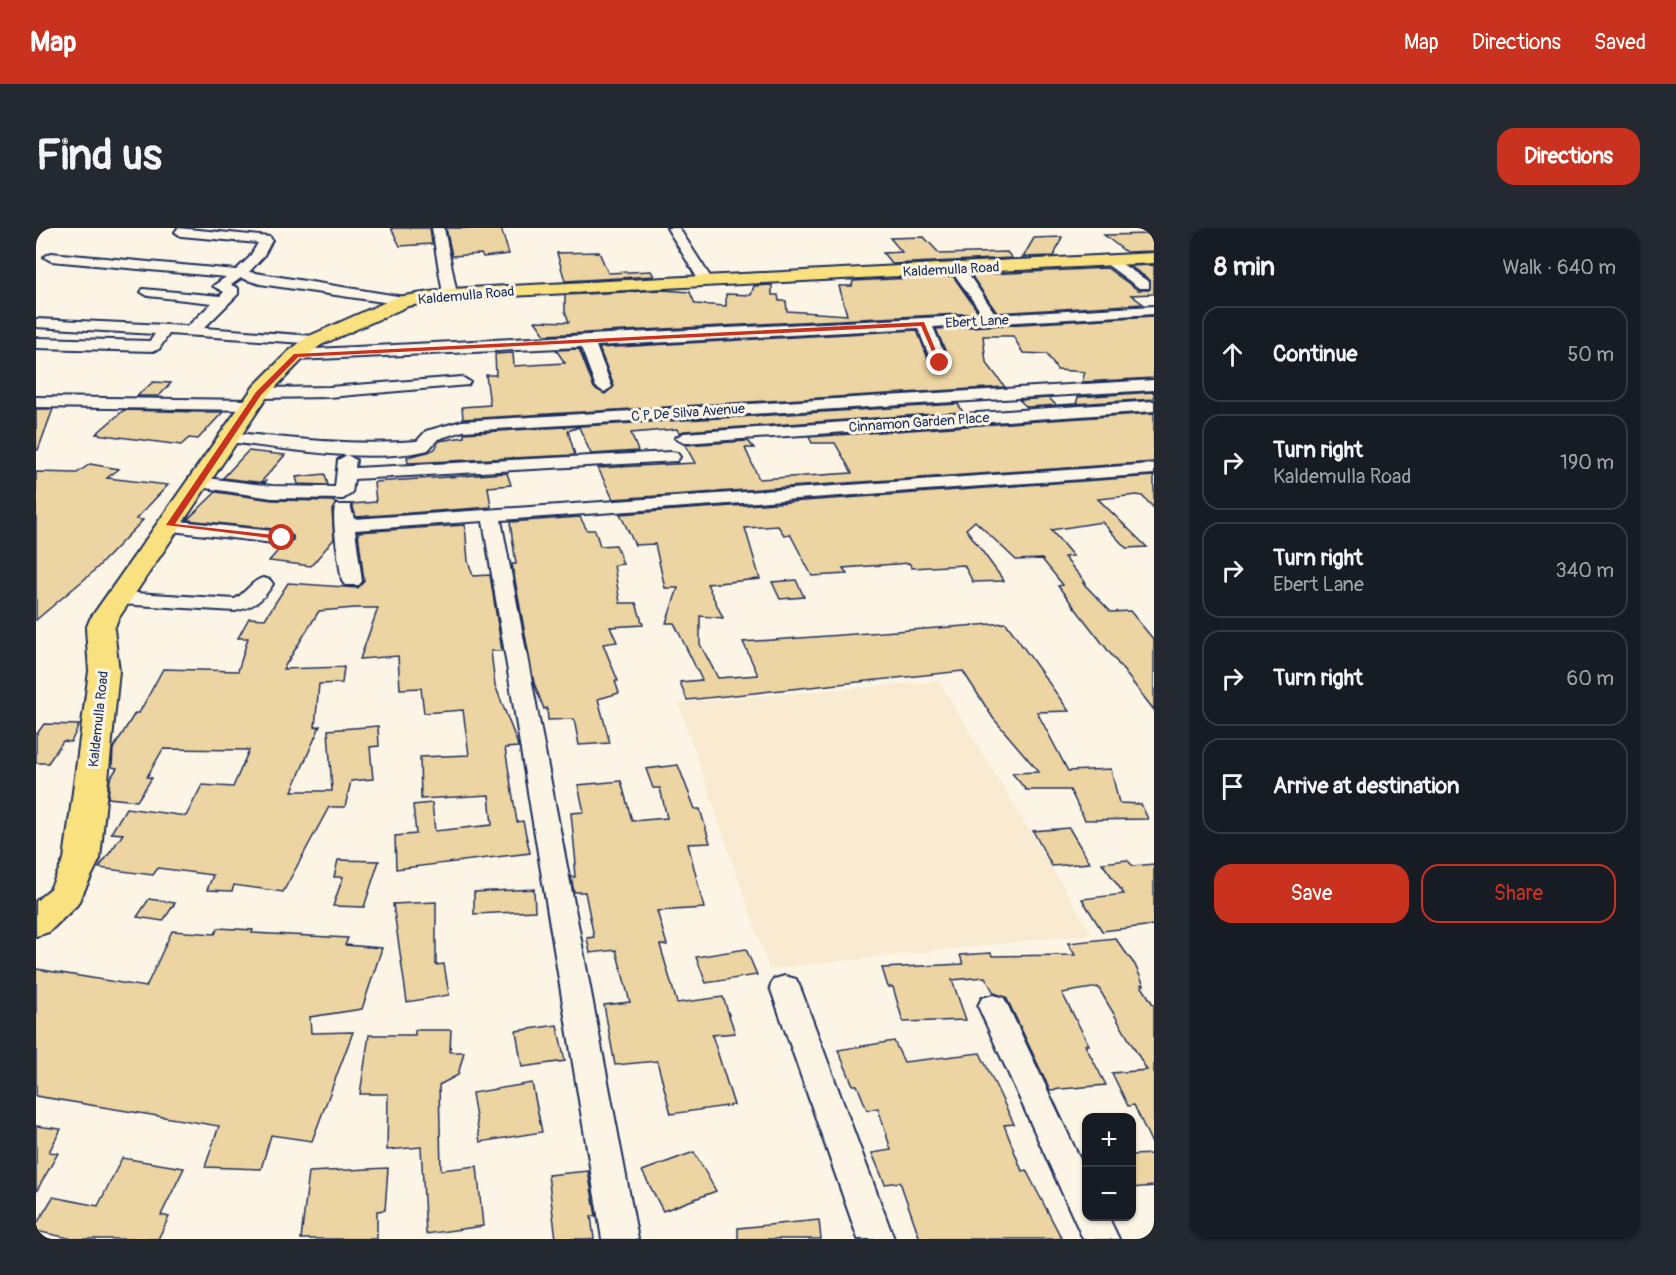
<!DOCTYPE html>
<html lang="en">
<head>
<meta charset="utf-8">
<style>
	body { margin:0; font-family:Pangolin,sans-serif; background:#242831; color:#f1f3f6 }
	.controls { position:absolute; right:18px; bottom:18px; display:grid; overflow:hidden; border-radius:12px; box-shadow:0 2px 4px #0004 }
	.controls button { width:54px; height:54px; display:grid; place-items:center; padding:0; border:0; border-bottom:2px solid #363941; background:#171b24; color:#f1f3f6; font:30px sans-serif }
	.stop { position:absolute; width:18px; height:18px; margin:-14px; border:4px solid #c8321e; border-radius:50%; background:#fff }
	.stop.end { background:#c8321e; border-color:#fff; box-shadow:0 2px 6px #0008 }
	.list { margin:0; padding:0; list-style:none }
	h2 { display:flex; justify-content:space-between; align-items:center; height:78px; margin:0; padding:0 24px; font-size:26px }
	h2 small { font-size:20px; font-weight:400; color:#9ea1a6 }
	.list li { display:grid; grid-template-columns:39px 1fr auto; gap:18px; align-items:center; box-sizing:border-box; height:96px; margin:0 12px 12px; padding:0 12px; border:2px solid #363941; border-radius:18px }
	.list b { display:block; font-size:22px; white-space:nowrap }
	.list p { margin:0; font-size:20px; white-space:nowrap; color:#9ea1a6 }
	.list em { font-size:20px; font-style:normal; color:#9ea1a6 }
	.actions { display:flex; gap:12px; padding:18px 24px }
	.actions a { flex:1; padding:14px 0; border:2px solid #c8321e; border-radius:18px; text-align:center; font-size:21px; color:#c8321e }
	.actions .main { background:#c8321e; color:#fff }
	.icon { flex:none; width:33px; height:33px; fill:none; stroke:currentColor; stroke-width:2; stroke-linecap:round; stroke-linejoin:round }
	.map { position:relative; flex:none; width:1118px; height:1011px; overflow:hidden; border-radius:18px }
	header { display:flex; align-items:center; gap:36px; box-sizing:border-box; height:84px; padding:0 30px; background:#c8321e; color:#fff }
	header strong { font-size:28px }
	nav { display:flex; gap:33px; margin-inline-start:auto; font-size:21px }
	.intro { display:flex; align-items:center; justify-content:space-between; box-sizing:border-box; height:144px; padding:0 36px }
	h1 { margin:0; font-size:42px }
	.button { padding:15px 27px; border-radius:18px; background:#c8321e; color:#fff; font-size:21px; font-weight:700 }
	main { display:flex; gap:36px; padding:0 36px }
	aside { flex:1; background:#171b24; border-radius:18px; box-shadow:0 2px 4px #0004 }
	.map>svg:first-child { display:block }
	.built { fill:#f8ebd1 }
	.building { fill:#edd4a3; stroke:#1b2f5e; stroke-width:1.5 }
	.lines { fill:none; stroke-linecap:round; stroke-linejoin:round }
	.minor-casing { stroke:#1b2f5e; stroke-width:4 }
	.major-casing { stroke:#1b2f5e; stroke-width:4 }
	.minor { fill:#fcf5e5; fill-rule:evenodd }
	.major { fill:#fae180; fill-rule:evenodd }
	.route { fill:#c8321e }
	.labels { text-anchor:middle; stroke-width:6; stroke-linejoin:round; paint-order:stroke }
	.far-street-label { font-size:14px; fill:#1b2f5e; stroke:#fcf5e5 }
</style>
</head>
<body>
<header>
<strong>Map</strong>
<nav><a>Map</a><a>Directions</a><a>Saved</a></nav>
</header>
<div class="intro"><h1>Find us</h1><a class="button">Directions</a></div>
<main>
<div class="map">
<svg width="1118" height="1011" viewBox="0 0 1118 1011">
	<rect width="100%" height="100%" fill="#fcf5e5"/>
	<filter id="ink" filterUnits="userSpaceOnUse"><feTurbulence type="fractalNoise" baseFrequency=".0167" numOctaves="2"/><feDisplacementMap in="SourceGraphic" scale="12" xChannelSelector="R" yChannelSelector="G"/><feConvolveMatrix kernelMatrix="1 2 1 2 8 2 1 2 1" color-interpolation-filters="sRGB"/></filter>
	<g filter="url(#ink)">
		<!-- built -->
		<path class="built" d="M903,453l153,253 -323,35 -91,-266z"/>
		<!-- building -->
		<g class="building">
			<path d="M355,0h39l2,16 -32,2z"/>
			<path d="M410,0h55l8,26 -26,3 -2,-3 -29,2z"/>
			<path d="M1118,6v17l-28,1 -22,-17z"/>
			<path d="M888,9l16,17 67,-2 5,6 -120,6 -9,-11 19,-1 -12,-14z"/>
			<path d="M1026,9l-8,19 -31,1 11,-19z"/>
			<path d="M563,24l9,21 43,-2 3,5 -89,5 -8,-28z"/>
			<path d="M1118,37v29l-23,1 12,9 -146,9 -26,-38 136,-7 31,22h11l1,-10 -20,-14z"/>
			<path d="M917,48l26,37 -434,22 -10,-14 34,1 -4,-11v-16l98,-5 27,2 5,12 31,2v-12l25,1 3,-9 18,-1v10h6l1,6h7l1,10 60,4 -8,-29h13l1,-5z"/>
			<path d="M1118,88v62l-72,4 3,-10 -28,-2 -10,-16 -24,-1 -10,-17h-30l3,26 19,25 -542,32 -1,-12 28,-2 -4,-30h10l-1,-21 18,-1 1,13 51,-3 -9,-13 23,-1 15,39 11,6 9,-8 -15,-38 318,-18 13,34 11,6 9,-8 -14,-33z"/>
			<path d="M117,154l18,1 -12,13h-22z"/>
			<path d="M1118,164v7l-127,8 -8,-7 30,-2 7,7 20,-1 2,-7z"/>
			<path d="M922,176l5,8 -279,19 -5,2 -2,-4 -46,4 7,18 -47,3 -12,-27 -11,4 7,24 -167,8 -1,-6 21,-5 7,-3 4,-8 25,-4v-4z"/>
			<path d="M0,181h17l-15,41h-2z"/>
			<path d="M88,182l74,2h25l-25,27 -9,-1 -8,7 -85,-11z"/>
			<path d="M1118,185v49l-541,37 -15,-31 97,-5 -10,-18 63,-4 6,7h-9l14,31 93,-6 -17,-30h-23l-3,-6z"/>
			<path d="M212,223l37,4 -24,27 5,-1 -1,2 -42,-5z"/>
			<path d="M54,236l29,5 -12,9 61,7 -32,34 7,1 -50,52 -57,48v-148l41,1z"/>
			<path d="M471,245l4,12 -23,2 3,20 -135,10 -4,-13 24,-2 -2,-20z"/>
			<path d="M289,246l3,11 -30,-1 -2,-7z"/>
			<path d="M1118,248v32l-12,-12 -5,-1 -39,4 49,48 -21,1 -24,-26 -51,8 22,26 -9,1 22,26h-3l28,29 19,-1 24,29v70l-96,-124 5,-1 -21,-26 -26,1 -41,-39 -9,8 38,52 -31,1 -9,-17 -52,3 -3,-5 -66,5 4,6 -35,2 -22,-42 -6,1 -6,-9 -33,2 15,51 -53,5 16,34 -23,-2v28l18,34 40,-3 -15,-33 263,-19 63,88 -32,1 31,59 43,-2 8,34 22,1 7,15 -63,1 -15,-30h-44l-14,-17 27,-1 -46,-54 -30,-47 -276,29 -7,-18 22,-2 -28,-57h-8l12,-35h-13l-10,-44 -20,1 -15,-31z"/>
			<path d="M180,264l56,8 60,1 4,2 -4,7 2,29 -23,27 -42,-5 13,-15 11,-6v-4l-11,-6 -95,-10z"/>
			<path d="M544,289l7,13h8l5,16 16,-1 7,19 -9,1 6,38h16l7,22 -33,2 7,15 -14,2 15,37h-3l4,12 -21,6 12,44 -31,2 -5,-26 -26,1 -1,-12 -3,1 -10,-26 -22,-119h4l-6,-42z"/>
			<path d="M429,297l3,36 5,15 17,-1 12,76h-11l4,34 22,57 1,5 -13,1 12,74 6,-1 7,32 -134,16 -1,-33 21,-2 -3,-29 19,-2 3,28 57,-6 -3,-30 -68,4 -1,-42 49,-2 -6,-45 -39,3 -3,-25 -21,1 -2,-33 -38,3 18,-51h-23l-36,3 -36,58 61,-2 -2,16 -23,1 -4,43 5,-1 -28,65h40l-4,-61 50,-4 1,20 -9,1 3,32 -22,2 -6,26h-16l-46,85 -49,-7 -2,6 -25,-1 6,-15 -55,-7 -5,7 -54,-7 24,-34 -12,-1 15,-25 60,8 16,-31 31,2 16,-37 -86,-1 -16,28 5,1 -15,23 -29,-3 2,-19 7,-11 -5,-1 1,-18 22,-36h4l24,-44 75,2 10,-33h-10l11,-20 16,1 23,-36 70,5 6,-7 -6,-49z"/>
			<path d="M760,352l8,17 -24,2 -8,-17z"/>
			<path d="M8,496l35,1 -8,17 -8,-1 -15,22h-12v-28z"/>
			<path d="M642,537l17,44h5l10,34 -22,1 16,64 -47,3 10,34h-7l17,58 46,-6 12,36 -23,2 22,70 -63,9 -14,-53 -42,4 -11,-60 26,-3 -14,-52 -26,3 -3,-15 7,-1 -9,-45h-11l-3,-15h4l-1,-13h2l-5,-51 13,-1 -6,-27 43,-4 11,40 35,-3 -7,-30h-7l-7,-19z"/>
			<path d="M1033,600l21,35 -38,3 -19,-35z"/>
			<path d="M302,632l41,1 -15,46 -31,-1 10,-29h-9z"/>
			<path d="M1091,632l6,6 21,-2v61l-52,6 -20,-32 42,-5 -22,-31z"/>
			<path d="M498,661l1,22 -61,3v-22z"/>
			<path d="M113,671l26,4 -12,18 -26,-4z"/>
			<path d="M400,674v63l8,-1 5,31 -42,7 -14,-98z"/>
			<path d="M182,700l35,2 -1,3 96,5 -3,7 37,3 -20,61 -52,8 1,16 42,-1 -41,109 -41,-6 -10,34 -56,-2 14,-41 -183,-30v-127l110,18 26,-56 43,3z"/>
			<path d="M1079,710l20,27 9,20h-3l13,21v142l-20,-43 -6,1 -16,-33 35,-3 -49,-83 -36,6 27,52h-4l21,40 -56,5 -44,-93 -12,-4 -9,-16 -33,3 14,40 -63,2 -10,-35h-5l-6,-19 81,-4 -3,-9 31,-2 1,3 83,-1 -7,-12z"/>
			<path d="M710,721l11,26 -51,8 -10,-26z"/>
			<path d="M521,797l8,36 -43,6 -6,-36z"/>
			<path d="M379,802h36l-1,22h14l-6,23 -19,10 2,85 36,-4 6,60 -57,8 -5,-87 -34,3 1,-56h-28l9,-59h46z"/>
			<path d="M858,813l10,21 76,-9 34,71 -10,1 18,46 4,-1 36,69h-142l-20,-57 -15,2 -13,-31 19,-3 -13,-42 -11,2 -10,-25h-4l-15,-35z"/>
			<path d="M496,855l10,49 -62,10 -8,-49z"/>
			<path d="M0,898l25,3 -12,23 9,1 -22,39z"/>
			<path d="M658,924l22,39 -53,20 -21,-40z"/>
			<path d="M1118,926v32l-23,2v-33z"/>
			<path d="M86,930l62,10 -23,47 8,2 -11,22h-85l-37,-8v-6l17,-28 45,9z"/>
			<path d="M352,940l-3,42 -8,1v28h-76l8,-67z"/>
			<path d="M552,943l8,45h-5l3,23h-38l-8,-64z"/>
			<path d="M783,992l2,19h-83v-11z"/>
		</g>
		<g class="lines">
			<defs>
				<g id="minor">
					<path d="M142,0l92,9 2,3 -9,17 -14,15 155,25 7,4 -7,4 -144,-21 -19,-6 -10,7 7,3v6l-34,34 110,8 5,2 3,3 -3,3 -150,-10 -10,15 -5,2 -118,-3v-10l114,3 5,-7 -119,-7v-8l152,7 24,-23 -64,-7 -7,-4 2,-3 77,7 4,-4 -11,-6 13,-9 -175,-16 -7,-4 7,-4 185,17 13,-12 9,-15 -77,-7 -6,-4z"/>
					<path d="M396,0h12l13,66 -2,3h-10l-2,-3z"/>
					<path d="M631,0h12l34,53 -2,3h-10z"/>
					<path d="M1074,28l39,26v6h-10l-34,-25 -2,-3z"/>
					<path d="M921,36l5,1 34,50 158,-9v8l-221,13 15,36 -8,5 -8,-5 -14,-35 -322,18 16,41 -8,5 -8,-5 -15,-40 -285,13 -8,-5 8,-5 687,-35 -33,-47z"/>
					<path d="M426,149l8,5 -2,3 -139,12 -70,1 -8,-5 8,-5 70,-1z"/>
					<path d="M1118,152v10l-691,41 -25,8 -10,11c-56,14 -141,-1 -199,-8l-9,-5 9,-5c63,7 125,14 188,9l9,-10 36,-10z"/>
					<path d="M0,169l215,3 8,5 -8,5 -215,-3z"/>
					<path d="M1118,173v10l-470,32 -9,-5 9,-5z"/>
					<path d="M635,224l6,1 3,4 -3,4 -323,18 -2,14 -9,6 -71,-1 -73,-11 -9,-5 9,-5 73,9 63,1 3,-27 9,-5 9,5 -1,8z"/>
					<path d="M1118,236v10l-653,46 137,719h-36l-119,-718 -128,9 7,51 -3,4h-14l-3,-4c-2,-15 -12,-67 -6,-76h14l4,14z"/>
					<path d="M134,292l112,12 10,6 -10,6 -119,-14 -3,-4z"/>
					<path d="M227,350l7,2 3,4c-10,16 -19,23 -38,27l-116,-7 -7,-2 -3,-4 3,-4 7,-2 116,7c11,-6 16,-18 28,-21z"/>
					<path d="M749,748l11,3 4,8 94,252h-36l-88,-252 4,-8z"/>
					<path d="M957,767l11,3 4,8 78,166v44h22l11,23h-36l-105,-233 4,-8z"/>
				</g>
				<path id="major" d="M1118,25v10l-704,36 -42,7 -87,39 -18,14 -34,35 -151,225 -4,10 5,42 -19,188 -23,46 -28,27 -13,4v-35l14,-12 14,-30 25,-188 -3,-42 4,-10 164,-233 35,-35 18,-14 90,-40 53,-8z"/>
			</defs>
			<!-- minor casing -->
			<use href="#minor" class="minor-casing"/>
			<!-- major casing -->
			<use href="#major" class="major-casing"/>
			<!-- minor -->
			<use href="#minor" class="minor"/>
			<!-- major -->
			<use href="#major" class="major"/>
		</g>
	</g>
	<!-- route -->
	<path class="route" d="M888,94l18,43 -5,-2 -16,-37 -623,31 -37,38 -86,129 107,12 3,4 -119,-15 90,-133 38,-38z"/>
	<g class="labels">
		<!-- far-street labels -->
		<g class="far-street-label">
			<text transform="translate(915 41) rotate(-3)" y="5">Kaldemulla Road</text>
			<text transform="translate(430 67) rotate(-5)" y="5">Kaldemulla Road</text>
			<text transform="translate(941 93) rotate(-3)" y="5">Ebert Lane</text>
			<text transform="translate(652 184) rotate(-4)" y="5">C P De Silva Avenue</text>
			<text transform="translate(883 194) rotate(-4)" y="5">Cinnamon Garden Place</text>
			<text transform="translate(62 491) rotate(-84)" y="5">Kaldemulla Road</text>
		</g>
	</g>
</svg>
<div class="controls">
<button>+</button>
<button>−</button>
</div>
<div class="stop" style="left:246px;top:310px"></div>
<div class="stop end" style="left:904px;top:135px"></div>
</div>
<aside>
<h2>8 min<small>Walk · 640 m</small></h2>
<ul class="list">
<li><svg class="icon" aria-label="ahead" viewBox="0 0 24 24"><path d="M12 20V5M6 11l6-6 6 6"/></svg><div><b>Continue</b></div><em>50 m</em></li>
<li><svg class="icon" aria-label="right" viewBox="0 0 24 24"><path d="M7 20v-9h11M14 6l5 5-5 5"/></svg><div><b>Turn right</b><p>Kaldemulla Road</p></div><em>190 m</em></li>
<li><svg class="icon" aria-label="right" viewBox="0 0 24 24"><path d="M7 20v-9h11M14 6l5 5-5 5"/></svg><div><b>Turn right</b><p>Ebert Lane</p></div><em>340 m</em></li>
<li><svg class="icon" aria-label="right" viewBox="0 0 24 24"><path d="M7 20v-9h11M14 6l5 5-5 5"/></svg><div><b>Turn right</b></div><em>60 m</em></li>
<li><svg class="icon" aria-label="arrive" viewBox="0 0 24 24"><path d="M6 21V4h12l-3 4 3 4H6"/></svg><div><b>Arrive at destination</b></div></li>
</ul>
<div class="actions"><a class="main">Save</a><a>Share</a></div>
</aside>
</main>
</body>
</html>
